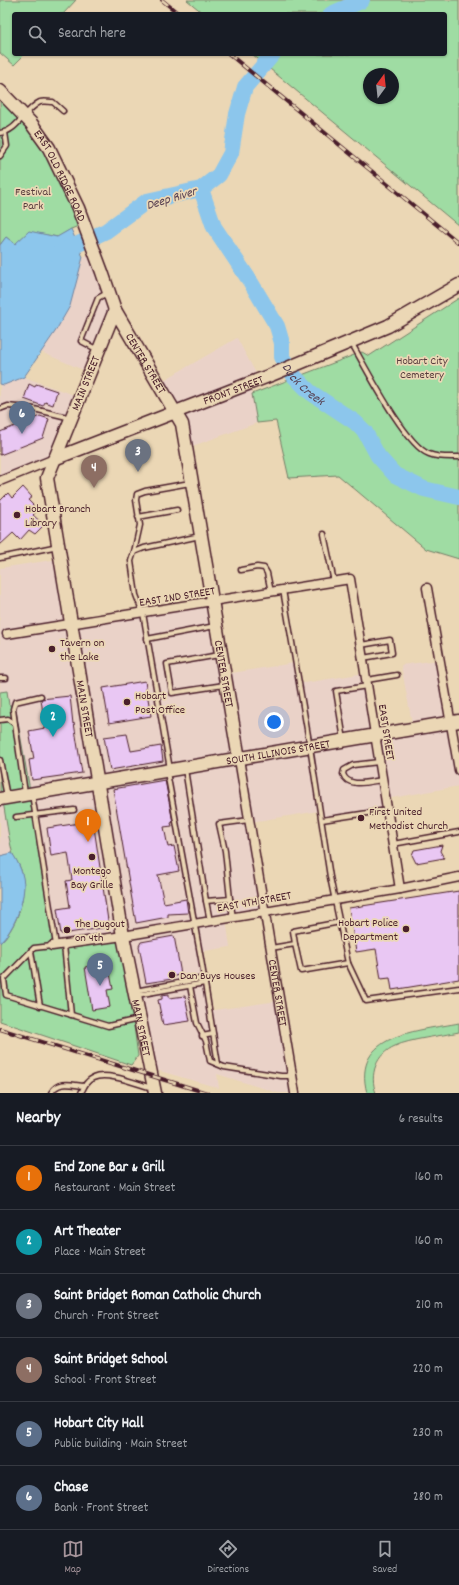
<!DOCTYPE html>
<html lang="en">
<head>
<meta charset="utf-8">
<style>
	body { margin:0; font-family:Dekko,sans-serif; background:#20242c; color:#f1f3f6 }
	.compass { position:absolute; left:363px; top:68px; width:36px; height:36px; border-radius:50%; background:#171b24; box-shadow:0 1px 3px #0004; rotate:15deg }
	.you { position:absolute; left:274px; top:722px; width:14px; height:14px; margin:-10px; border:3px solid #fff; border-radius:50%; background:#1a73e8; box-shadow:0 0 0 6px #1a73e833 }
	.badge { display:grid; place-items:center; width:26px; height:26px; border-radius:50%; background:#a6949b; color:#fff; font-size:13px; font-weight:700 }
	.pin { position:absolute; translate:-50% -33px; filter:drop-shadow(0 1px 2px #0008) }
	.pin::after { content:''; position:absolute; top:21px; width:14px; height:12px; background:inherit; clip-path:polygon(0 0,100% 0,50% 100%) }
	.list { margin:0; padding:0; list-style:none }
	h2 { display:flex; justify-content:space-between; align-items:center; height:52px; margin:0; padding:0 16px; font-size:17px }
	h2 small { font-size:13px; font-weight:400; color:#9ea1a6 }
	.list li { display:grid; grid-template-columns:26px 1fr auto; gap:12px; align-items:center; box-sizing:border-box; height:64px; padding:0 16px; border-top:1px solid #363941 }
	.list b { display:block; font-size:15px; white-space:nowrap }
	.list p { margin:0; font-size:13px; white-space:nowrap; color:#9ea1a6 }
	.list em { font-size:13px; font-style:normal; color:#9ea1a6 }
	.icon { flex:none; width:22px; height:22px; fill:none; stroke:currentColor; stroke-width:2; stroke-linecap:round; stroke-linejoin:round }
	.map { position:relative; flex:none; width:459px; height:1093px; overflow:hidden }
	.search { position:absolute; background:#171b24; box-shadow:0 1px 3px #0004; left:12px; right:12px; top:12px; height:44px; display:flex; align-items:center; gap:10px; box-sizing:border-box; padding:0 14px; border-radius:4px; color:#9ea1a6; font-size:15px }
	.sheet { height:436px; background:#171b24 }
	nav { display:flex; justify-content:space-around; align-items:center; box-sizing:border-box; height:56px; border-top:1px solid #363941; background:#171b24; font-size:11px; color:#9ea1a6 }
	nav a { display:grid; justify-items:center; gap:2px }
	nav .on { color:#a6949b }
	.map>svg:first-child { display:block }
	.built { fill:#ead2c8 }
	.green { fill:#9fdca3; stroke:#747e67; fill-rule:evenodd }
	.water { fill:#8cc6ec; stroke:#72839f }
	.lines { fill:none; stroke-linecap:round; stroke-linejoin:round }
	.river { stroke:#8cc6ec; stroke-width:16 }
	.building { fill:#e9c7f3; stroke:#4a1f2b }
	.lane-casing { stroke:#4a1f2b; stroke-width:7 }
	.street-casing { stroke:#4a1f2b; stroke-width:11 }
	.secondary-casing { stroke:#4a1f2b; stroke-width:15 }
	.lane { stroke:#ebd7b5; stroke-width:4 }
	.street { stroke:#ebd7b5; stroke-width:8 }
	.secondary { stroke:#ebd7b5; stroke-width:12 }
	.rail-casing { stroke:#4a1f2b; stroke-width:4 }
	.rail { stroke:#ebd7b5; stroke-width:2.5; stroke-dasharray:8; stroke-linecap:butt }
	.poi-dot { fill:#4a1f2b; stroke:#ebd7b5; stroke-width:1.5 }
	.labels { text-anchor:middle; stroke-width:3.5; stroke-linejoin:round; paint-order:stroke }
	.street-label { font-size:12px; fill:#4a1f2b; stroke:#ebd7b5 }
	.park-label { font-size:12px; fill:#573b3d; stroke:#ebd7b5 }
	.poi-label { font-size:12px; fill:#4a1f2b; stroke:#ebd7b5; text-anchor:start }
	.water-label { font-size:13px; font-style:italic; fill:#574052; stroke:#ebd7b5 }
</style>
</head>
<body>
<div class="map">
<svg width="459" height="1093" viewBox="0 0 459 1093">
	<rect width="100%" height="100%" fill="#ebd7b5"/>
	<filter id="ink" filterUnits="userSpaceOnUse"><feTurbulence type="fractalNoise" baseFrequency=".025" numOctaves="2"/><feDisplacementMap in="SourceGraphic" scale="8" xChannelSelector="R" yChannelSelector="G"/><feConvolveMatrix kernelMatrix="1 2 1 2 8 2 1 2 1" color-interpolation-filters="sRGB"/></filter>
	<g filter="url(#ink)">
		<!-- built -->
		<g class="built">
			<path d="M93,252l20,59 -25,61 -47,-20 14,-20 21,-53 7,-22z"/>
			<path d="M237,338l22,41 -84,32 -16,-28z"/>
			<path d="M24,377l55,20 -25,61 -54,21v-95h4z"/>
			<path d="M251,384l6,39 -70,25 -11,-35z"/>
			<path d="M59,559l37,223 -66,11 -15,-88h-6l-9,-13v-124z"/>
			<path d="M212,603l52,308 -38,8 4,28 -32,5 9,59 71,-10 15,92h-15l-61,-19 2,14 -66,-19 -80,-443z"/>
			<path d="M439,660l11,62 -37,6 -12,-63z"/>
			<path d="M294,663l4,21 67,-11 10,62 -135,22 -14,-83z"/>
			<path d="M450,724l9,50v12l-73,13 -10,-62z"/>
			<path d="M374,737l12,73 -64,9 -11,-71z"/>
			<path d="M310,748l9,63 -68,11 -11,-62z"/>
			<path d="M97,785l25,153 -67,9 -24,-151z"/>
			<path d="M3,800l9,53 -12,3v-55z"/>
		</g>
		<!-- green -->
		<g class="green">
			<path d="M0,0h76l-13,14h-49v40h11l-11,11 -14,-12z"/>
			<path d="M187,0h272v226l-207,-172h193v-40h-241zM369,74h24v24h-24z"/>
			<path d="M0,95l48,57 33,73 -10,4 -13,8 -29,-5 -14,12 -9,-7 -6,8z"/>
			<path d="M459,298v261l-33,-10 -88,-74 -49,3 -13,-57 -19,2 -5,-29 110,-42 7,4z"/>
			<path d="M7,691l2,14h6l16,91 24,151 67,-9 16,118 -7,9 -131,-44v-78c18,-17 28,-49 21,-73 -2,-7 -8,-13 -9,-19 -5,-20 -7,-41 -11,-60h-1v-99z"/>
			<path d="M459,1023v9c-18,4 -49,7 -64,14 -19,8 -26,29 -19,47h-9c-16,-60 52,-62 92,-70z"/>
		</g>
		<!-- water -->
		<g class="water">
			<path d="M71,229l12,28 -13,49 -15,26 -31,45 -20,8 -4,-1v-139l6,-8 9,7 14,-13 28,6z"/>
			<path d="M12,853c7,10 12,22 12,34 -1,19 -11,44 -24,56v-87z"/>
		</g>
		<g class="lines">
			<!-- river -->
			<g class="river">
				<path d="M331,14l28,-12 3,-2"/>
				<path id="s1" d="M201,189l13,38 36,54 27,45 5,17v14l12,19 16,16 45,30 10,10 13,24 17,19 29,14 35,8"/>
				<path d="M57,254l49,-23 41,-30 54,-12 18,-14 12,-22 6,-39 8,-27 28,-33"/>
			</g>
		</g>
		<!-- building -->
		<g class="building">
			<path d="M29,384l6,3 1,-3 21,7 -4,14 -8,-3 -2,4 -19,-7z"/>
			<path d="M40,416l9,3 -6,19 -43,17v-23z"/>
			<path d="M23,487l9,10 -4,3 10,10 -5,5 11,10 -9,9 -6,-4 -9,10 -7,-7 -13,12v-44l8,-8 4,5z"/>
			<path d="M145,681l6,35 -42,7 -6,-35z"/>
			<path d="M70,696l3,28 1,-1 8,50 -50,7 -3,-20 5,-1 -5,-28 16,-3 -4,-29z"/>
			<path d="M127,734l4,17 30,-5 2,15 -53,9 -6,-33z"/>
			<path d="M165,780l8,42 -2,1 1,3 -8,1 4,20 6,-1 5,25 -21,4 6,28 22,-4 2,14 -20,1v3l-32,6 -23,-134z"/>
			<path d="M93,821l16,106 -48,7 -4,-25 13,-2 -4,-26 6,-1 -4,-27 -17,3 -4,-28z"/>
			<path d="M442,845l-2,6 4,7 -28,5 -4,-8 2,-5z"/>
			<path d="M459,891v88l-67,11 -2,-12 -9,1 -5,-30 -20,3 -7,-44z"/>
			<path d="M174,936l7,38 -9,3v2l-26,4 -7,-37 2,-4z"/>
			<path d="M108,963l5,26 -6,1 3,17 -18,3 -7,-43z"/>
			<path d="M169,994v4l16,-2 5,25 -27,4 -5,-25 4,-1v-4z"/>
		</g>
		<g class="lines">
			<defs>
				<g id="lane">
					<path d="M0,133c18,-2 25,-24 40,-31 3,-1 9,0 13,0l10,9"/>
					<path d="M0,156l7,-10 -2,-14"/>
					<path d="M351,342c14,24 54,103 78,112 10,4 20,3 30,3"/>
					<path d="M98,350l-17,-9 17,-43 9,-5"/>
					<path d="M0,409l8,-3 26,3 37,9"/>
					<path d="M138,517l39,-7"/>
					<path d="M324,534l10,48"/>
					<path d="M134,552l6,-27 -4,-25 1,-6 8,-3 45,-8"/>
					<path d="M0,558l58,-12"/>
					<path d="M241,570l16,-3 7,1 3,5 4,19"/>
					<path d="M283,590l27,157 20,130 18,86 18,38 93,-13"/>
					<path d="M147,639l68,-13"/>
					<path d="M361,645l29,-5 2,13 -29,5"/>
					<path d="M219,655l-52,9 5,29 52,-8"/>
					<path d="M0,678h6"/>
					<path d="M367,680l30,-5"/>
					<path d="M0,720l8,-1 7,5 10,69"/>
					<path d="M15,724l-2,-15 2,-7 26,-6"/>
					<path d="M344,740l-8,-49 31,-5"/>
					<path d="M0,760l7,37"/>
					<path d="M379,762l-26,3 -9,5 -1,4c5,15 28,7 39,6"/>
					<path d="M170,769l-27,-156 -7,-18 -5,-34 3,-9 10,-4 56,-12"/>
					<path d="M185,769l21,132 24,-2 -5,-48 -6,-27 30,-4"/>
					<path d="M167,772l34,187 17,105"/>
					<path d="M32,794l24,151"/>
					<path d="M16,817l58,-7"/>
					<path d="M322,820l65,-10"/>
					<path d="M393,844l66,-12"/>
					<path d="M230,899l3,18"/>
					<path d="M206,901l4,20"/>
					<path d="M295,944l-2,-13 47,-9"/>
					<path d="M64,945l7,70"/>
					<path d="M52,946l-18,2 -30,31 2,16 102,31 31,-7"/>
					<path d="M271,948l24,-4 6,27 47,-8"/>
					<path d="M31,951l9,55"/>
					<path d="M190,986l7,37 9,18 4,20 14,6 57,9h11"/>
					<path d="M135,991l70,-13"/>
					<path d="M137,995l68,-12"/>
					<path d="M202,1036l11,-2"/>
					<path d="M51,1093c7,-13 21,-8 33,-7"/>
					<path d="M81,1093c3,-6 5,-12 12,-15 14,-7 44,6 59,10"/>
				</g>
				<g id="street">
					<path d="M0,481l54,-22"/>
					<path d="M427,588l32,182"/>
					<path d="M7,634l343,-55 50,310"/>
					<path id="s2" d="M239,759l56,334"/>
					<path d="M52,946l71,-10 142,-24 135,-23 59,-12"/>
				</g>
				<g id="secondary">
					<path id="s3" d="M0,91l31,32 18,25 29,60 24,64 13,38 67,114 57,335"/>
					<path id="s4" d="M115,310l-68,168 76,458 32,157"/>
					<path id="s5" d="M54,459l217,-84 117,-49 71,-41"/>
					<path id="s6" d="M0,799l459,-78"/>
				</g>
			</defs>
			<!-- lane casing -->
			<use href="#lane" class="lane-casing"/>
			<!-- street casing -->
			<use href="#street" class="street-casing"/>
			<!-- secondary casing -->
			<use href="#secondary" class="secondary-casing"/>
			<!-- lane -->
			<use href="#lane" class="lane"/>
			<!-- street -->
			<use href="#street" class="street"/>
			<!-- secondary -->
			<use href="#secondary" class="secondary"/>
			<defs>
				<g id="rail">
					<path d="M162,0l17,14"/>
					<path d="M229,54l230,189"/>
					<path d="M0,1029l207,64"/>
				</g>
			</defs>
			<!-- rail casing -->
			<use href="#rail" class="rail-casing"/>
			<!-- rail -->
			<use href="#rail" class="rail"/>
		</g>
	</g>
	<!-- markers -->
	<g class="poi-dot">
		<circle cx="17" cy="515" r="4"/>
		<circle cx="52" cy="649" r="4"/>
		<circle cx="127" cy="702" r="4"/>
		<circle cx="361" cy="818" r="4"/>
		<circle cx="92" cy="857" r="4"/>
		<circle cx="406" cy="929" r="4"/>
		<circle cx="67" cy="930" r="4"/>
		<circle cx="172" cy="975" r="4"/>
	</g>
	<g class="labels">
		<!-- street labels -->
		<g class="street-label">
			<text dy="4" stroke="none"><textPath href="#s3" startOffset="105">EAST OLD RIDGE ROAD</textPath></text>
			<text dy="4" stroke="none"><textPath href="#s3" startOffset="312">CENTER STREET</textPath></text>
			<text transform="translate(85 383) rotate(-68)" y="4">MAIN STREET</text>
			<text dy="4" stroke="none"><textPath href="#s5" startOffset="192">FRONT STREET</textPath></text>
			<text transform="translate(177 596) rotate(-9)" y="4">EAST 2ND STREET</text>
			<text dy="4" stroke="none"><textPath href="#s3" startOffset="636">CENTER STREET</textPath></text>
			<text dy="4" stroke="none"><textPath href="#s4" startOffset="415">MAIN STREET</textPath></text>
			<text transform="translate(387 732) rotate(81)" y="4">EAST STREET</text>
			<text dy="4" stroke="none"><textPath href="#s6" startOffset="282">SOUTH ILLINOIS STREET</textPath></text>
			<text transform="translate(254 901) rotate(-10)" y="4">EAST 4TH STREET</text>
			<text dy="4" stroke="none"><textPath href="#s2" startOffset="237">CENTER STREET</textPath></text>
			<text dy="4" stroke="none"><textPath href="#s4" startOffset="739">MAIN STREET</textPath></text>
		</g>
		<!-- park labels -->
		<g class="park-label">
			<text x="33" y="195">Festival<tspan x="33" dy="14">Park</tspan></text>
			<text x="422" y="364">Hobart City<tspan x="422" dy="14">Cemetery</tspan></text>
		</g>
		<!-- poi labels -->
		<g class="poi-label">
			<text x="25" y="512">Hobart Branch<tspan x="25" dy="14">Library</tspan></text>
			<text x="60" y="646">Tavern on<tspan x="60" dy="14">the Lake</tspan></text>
			<text x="135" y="699">Hobart<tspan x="135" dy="14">Post Office</tspan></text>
			<text x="369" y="815">First United<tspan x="369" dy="14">Methodist Church</tspan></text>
			<text x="92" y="874" text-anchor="middle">Montego<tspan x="92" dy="14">Bay Grille</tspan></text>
			<text x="398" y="926" text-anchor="end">Hobart Police<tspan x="398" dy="14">Department</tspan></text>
			<text x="75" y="927">The Dugout<tspan x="75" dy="14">on 4th</tspan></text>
			<text x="180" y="979">Dan Buys Houses</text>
		</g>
		<!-- water labels -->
		<g class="water-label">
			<text transform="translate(171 197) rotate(-17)" y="5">Deep River</text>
			<text dy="5" stroke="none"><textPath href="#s1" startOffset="224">Duck Creek</textPath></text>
		</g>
	</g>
</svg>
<svg class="compass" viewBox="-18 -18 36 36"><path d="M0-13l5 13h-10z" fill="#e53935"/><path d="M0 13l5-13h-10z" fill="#9ea1a6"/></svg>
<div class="you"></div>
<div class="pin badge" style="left:88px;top:842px;background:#e8710a">1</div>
<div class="pin badge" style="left:53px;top:737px;background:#0f9aa8">2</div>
<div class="pin badge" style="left:138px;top:472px;background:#6b7280">3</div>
<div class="pin badge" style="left:94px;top:488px;background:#8d6e63">4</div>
<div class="pin badge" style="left:100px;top:986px;background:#5c6f8a">5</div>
<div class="pin badge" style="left:22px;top:434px;background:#5c6f8a">6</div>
<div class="search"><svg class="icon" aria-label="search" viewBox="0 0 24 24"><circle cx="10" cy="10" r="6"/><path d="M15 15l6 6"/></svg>Search here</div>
</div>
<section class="sheet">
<h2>Nearby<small>6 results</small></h2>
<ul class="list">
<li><span class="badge" style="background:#e8710a">1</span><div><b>End Zone Bar &amp; Grill</b><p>Restaurant · Main Street</p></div><em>160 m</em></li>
<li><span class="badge" style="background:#0f9aa8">2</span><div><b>Art Theater</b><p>Place · Main Street</p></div><em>160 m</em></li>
<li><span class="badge" style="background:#6b7280">3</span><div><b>Saint Bridget Roman Catholic Church</b><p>Church · Front Street</p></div><em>210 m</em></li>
<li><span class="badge" style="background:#8d6e63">4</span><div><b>Saint Bridget School</b><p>School · Front Street</p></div><em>220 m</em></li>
<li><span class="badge" style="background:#5c6f8a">5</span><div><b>Hobart City Hall</b><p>Public building · Main Street</p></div><em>230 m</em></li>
<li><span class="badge" style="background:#5c6f8a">6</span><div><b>Chase</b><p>Bank · Front Street</p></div><em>280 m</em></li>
</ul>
</section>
<nav>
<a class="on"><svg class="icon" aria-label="map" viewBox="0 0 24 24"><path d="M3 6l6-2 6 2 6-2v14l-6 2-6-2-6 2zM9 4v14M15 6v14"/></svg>Map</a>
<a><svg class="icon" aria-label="directions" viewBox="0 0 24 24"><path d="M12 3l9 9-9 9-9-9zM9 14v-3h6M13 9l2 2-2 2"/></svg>Directions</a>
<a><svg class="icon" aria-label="saved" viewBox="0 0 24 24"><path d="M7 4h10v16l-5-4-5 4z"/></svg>Saved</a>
</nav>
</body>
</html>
